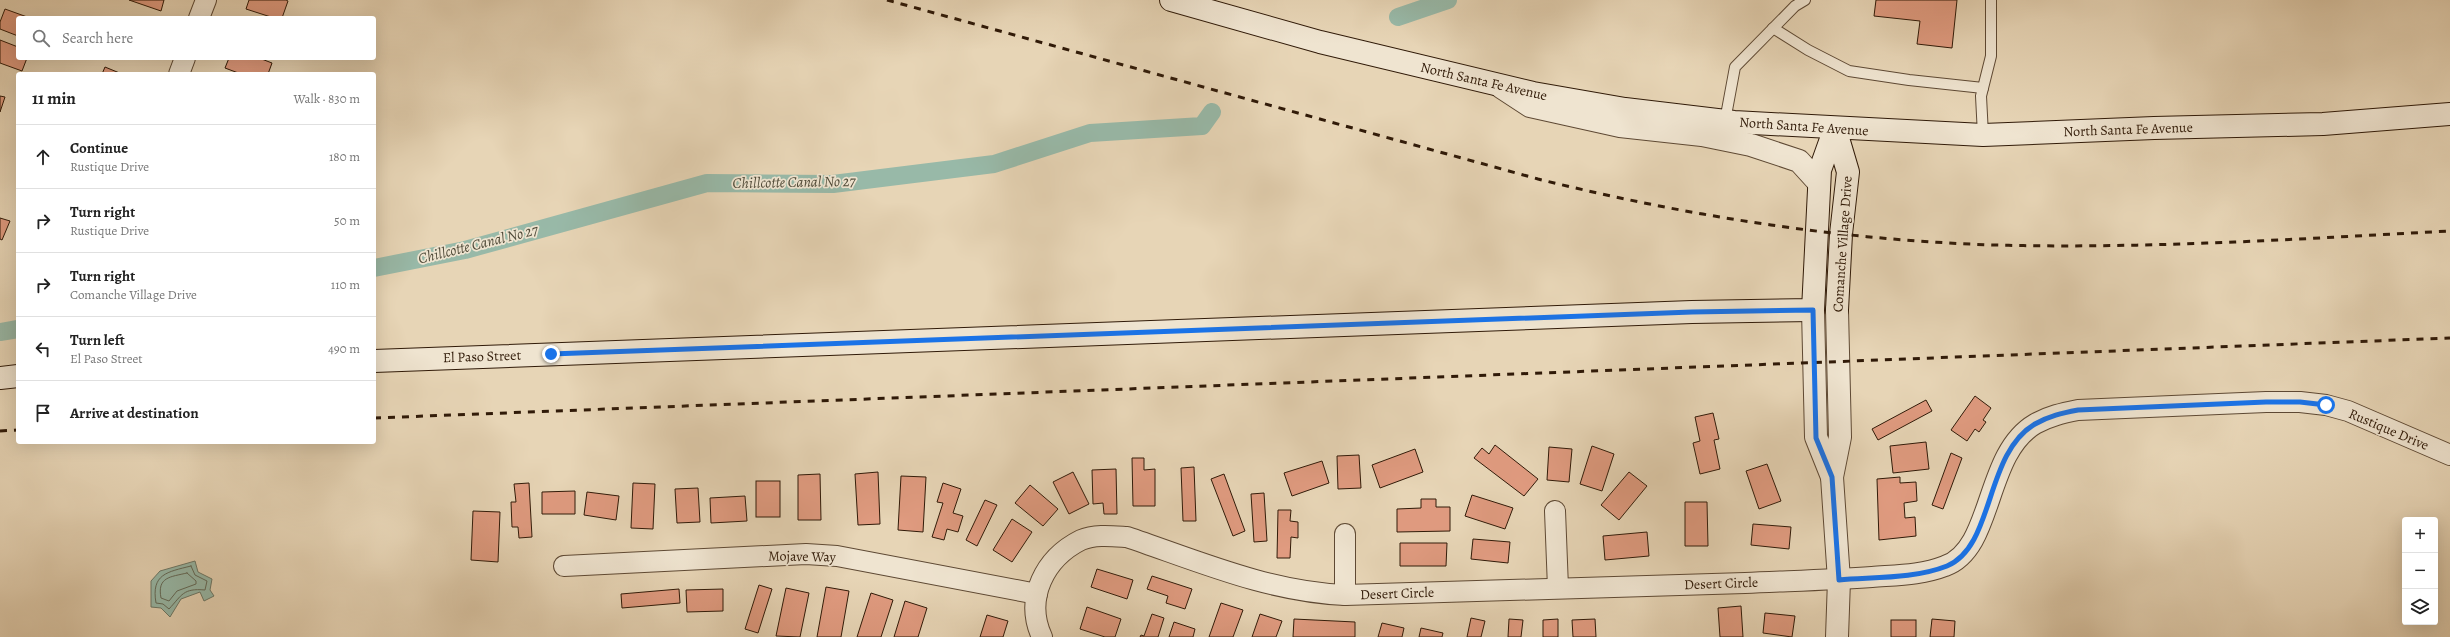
<!DOCTYPE html>
<html lang="en">
<head>
<meta charset="utf-8">
<style>
	body { margin:0; font-family:Alegreya,serif; background:#f6f6f6; color:#222 }
	.controls { position:absolute; right:12px; bottom:12px; display:grid; overflow:hidden; border-radius:4px; box-shadow:0 4px 16px #0002 }
	.controls button { width:36px; height:36px; display:grid; place-items:center; padding:0; border:0; border-bottom:1px solid #e0e0e0; background:#fff; color:#222; font:20px sans-serif }
	.stop { position:absolute; width:12px; height:12px; margin:-9px; border:3px solid #1a73e8; border-radius:50%; background:#fff }
	.stop.end { background:#1a73e8; border-color:#fff; box-shadow:0 1px 4px #0008 }
	.list { margin:0; padding:0; list-style:none }
	h2 { display:flex; justify-content:space-between; align-items:center; height:52px; margin:0; padding:0 16px; font-size:17px }
	h2 small { font-size:13px; font-weight:400; color:#767676 }
	.list li { display:grid; grid-template-columns:26px 1fr auto; gap:12px; align-items:center; box-sizing:border-box; height:64px; padding:0 16px; border-top:1px solid #e0e0e0 }
	.list b { display:block; font-size:15px; white-space:nowrap }
	.list p { margin:0; font-size:13px; white-space:nowrap; color:#767676 }
	.list em { font-size:13px; font-style:normal; color:#767676 }
	.icon { flex:none; width:22px; height:22px; fill:none; stroke:currentColor; stroke-width:2; stroke-linecap:round; stroke-linejoin:round }
	.map { position:relative; flex:none; width:2450px; height:637px; overflow:hidden }
	.search { position:absolute; background:#fff; box-shadow:0 4px 16px #0002; left:16px; top:16px; width:360px; height:44px; display:flex; align-items:center; gap:10px; box-sizing:border-box; padding:0 14px; border-radius:4px; color:#767676; font-size:15px }
	.panel { position:absolute; background:#fff; box-shadow:0 4px 16px #0002; left:16px; top:72px; width:360px; height:372px; border-radius:4px }
	.map>svg:first-child { display:block }
	.water { fill:#98b9a8; stroke:#6e7968 }
	.lines { fill:none; stroke-linecap:round; stroke-linejoin:round }
	.shore { stroke:#646a58; stroke-width:1 }
	.canal { stroke:#98b9a8; stroke-width:18 }
	.building { fill:#e09b80; stroke:#301a08 }
	.service-casing { stroke:#5e4934; stroke-width:12 }
	.minor-casing { stroke:#5e4934; stroke-width:22 }
	.tertiary-casing { stroke:#5e4934; stroke-width:24 }
	.secondary-casing { stroke:#301a08; stroke-width:24 }
	.service { stroke:#efe4d0; stroke-width:10 }
	.minor { stroke:#efe4d0; stroke-width:20 }
	.tertiary { stroke:#efe4d0; stroke-width:22 }
	.secondary { stroke:#efe4d0; stroke-width:22 }
	.rail { stroke:#301a08; stroke-width:3; stroke-dasharray:7 7; stroke-linecap:butt }
	.route { stroke:#1a73e8; stroke-width:5 }
	.labels { text-anchor:middle; stroke-width:3.5; stroke-linejoin:round; paint-order:stroke }
	.street-label { font-size:14px; fill:#301a08; stroke:#efe4d0 }
	.water-label { font-size:15px; font-style:italic; fill:#4f4a38; stroke:#efe4d0 }
</style>
</head>
<body>
<div class="map">
<svg width="2450" height="637" viewBox="0 0 2450 637">
	<rect width="100%" height="100%" fill="#e7d5b6"/>
	<filter id="stains"><feTurbulence type="fractalNoise" baseFrequency=".005" numOctaves="4"/><feColorMatrix values="0 0 0 0 .2 0 0 0 0 .09 0 0 0 0 .02 0 0 0 .5 -.17"/></filter>
	<radialGradient id="worn" r=".72"><stop offset=".6" stop-color="#630" stop-opacity="0"/><stop offset="1" stop-color="#630" stop-opacity=".3"/></radialGradient>
	<!-- water -->
	<path class="water" d="M195,561l3,11 14,7 -2,11 4,6 -10,5 -4,-9 -19,7 -11,18 -9,-9 -10,-1v-26l9,-10z"/>
	<g class="lines">
		<!-- shore -->
		<g class="shore">
			<path d="M191,566l4,9 12,6 -2,9c-22,-2 -23,5 -36,19l-6,-5 -7,-1c-5,-29 11,-31 35,-37z"/>
			<path d="M187,573l9,8v3l-19,7 -8,10 -8,-3c-4,-21 9,-21 26,-25z"/>
		</g>
		<!-- canal -->
		<g class="canal">
			<path d="M1398,17l50,-17"/>
			<path d="M374,268l91,-18 242,-67 126,1 161,-20 96,-31 112,-7 10,-14"/>
			<path d="M0,332l18,-3"/>
		</g>
	</g>
	<!-- building -->
	<g class="building">
		<path d="M129,0h35l-3,11z"/>
		<path d="M249,0h37l2,1 -6,17h-8l-28,-9z"/>
		<path d="M1876,0h81l-5,48 -35,-4 3,-23 -46,-5z"/>
		<path d="M5,9l25,9h-12v18l-18,-7v-7z"/>
		<path d="M0,40l18,7v11h9l-5,13 -22,-8z"/>
		<path d="M229,58h30l13,5 -4,11h-27l-16,-6z"/>
		<path d="M105,67l17,7h-20z"/>
		<path d="M0,96l5,1 -5,15z"/>
		<path d="M0,218l10,3 -8,19 -2,-1z"/>
		<path d="M1975,396l16,12 -8,12 3,2 -7,10 -4,-3 -8,12 -16,-11z"/>
		<path d="M1926,400l6,11 -54,29 -6,-11z"/>
		<path d="M1713,413l6,26 -5,1 6,29 -20,5 -7,-31 7,-2 -5,-24z"/>
		<path d="M1926,442l3,27 -36,4 -3,-27z"/>
		<path d="M1495,445l43,34 -14,17 -50,-38 8,-10 7,6z"/>
		<path d="M1592,446l22,8 -12,37 -22,-7z"/>
		<path d="M1549,447l23,2 -3,33 -22,-2z"/>
		<path d="M1415,449l8,23 -43,16 -8,-23z"/>
		<path d="M1951,453l11,5 -19,51 -11,-4z"/>
		<path d="M1359,455l2,33 -23,1 -1,-33z"/>
		<path d="M1132,458h12v12l11,-1v37h-22z"/>
		<path d="M1322,461l7,22 -37,13 -8,-23z"/>
		<path d="M1767,464l14,37 -22,8 -13,-38z"/>
		<path d="M1194,467l2,54h-13l-2,-53z"/>
		<path d="M1116,469l1,45h-13l-1,-11 -10,1 -1,-34z"/>
		<path d="M878,472l2,52 -22,1 -3,-51z"/>
		<path d="M1073,472l16,32 -20,10 -16,-32z"/>
		<path d="M1629,472l18,14 -28,34 -18,-15z"/>
		<path d="M820,474l1,46h-23v-45z"/>
		<path d="M1224,474l21,57 -12,5 -22,-57z"/>
		<path d="M901,476l25,1 -3,55 -25,-2z"/>
		<path d="M1900,477v6l16,-1 1,19 -13,2 1,15 10,-1 1,19 -37,4 -2,-61z"/>
		<rect x="756" y="481" width="24" height="36"/>
		<path d="M529,483l3,54 -13,1 -1,-11h-6l-1,-25h5l-2,-18z"/>
		<path d="M633,483l22,1 -2,45 -22,-1z"/>
		<path d="M943,483l18,6 -8,24 10,3 -5,16 -11,-3 -3,11 -12,-3 11,-34 -6,-1z"/>
		<path d="M1030,485l28,24 -15,17 -28,-23z"/>
		<path d="M698,488l2,34 -23,1 -2,-34z"/>
		<path d="M575,491v23h-33v-22z"/>
		<path d="M587,492l32,4 -3,24 -32,-5z"/>
		<path d="M1264,493l3,48 -13,1 -3,-48z"/>
		<path d="M1472,495l41,13 -8,21 -40,-13z"/>
		<path d="M745,496l2,25 -36,2 -1,-25z"/>
		<path d="M1421,499h15v8h14v24l-53,1v-23l24,-1z"/>
		<path d="M985,500l12,5 -20,41 -11,-6z"/>
		<path d="M1685,502h22l1,44h-23z"/>
		<path d="M1278,510h13l-1,11 8,1v16l-7,-1 -1,21h-13z"/>
		<path d="M473,511l27,1 -2,50 -27,-2z"/>
		<path d="M1012,519l20,13 -20,30 -19,-12z"/>
		<path d="M1753,524l38,3 -2,22 -38,-4z"/>
		<path d="M1647,532l2,24 -44,4 -2,-24z"/>
		<path d="M1473,539l37,3 -2,21 -37,-4z"/>
		<path d="M1400,543h47l-1,23h-46z"/>
		<path d="M1097,569l36,11 -6,19 -36,-12z"/>
		<path d="M1152,576l40,13 -7,20 -19,-6 2,-7 -21,-7z"/>
		<path d="M759,585l13,4 -14,44 -13,-4z"/>
		<path d="M826,587l23,4 -8,46h-24z"/>
		<path d="M786,588l23,5 -9,44 -24,-1z"/>
		<path d="M679,589l1,14 -58,5 -1,-14z"/>
		<path d="M723,589v22l-36,1 -1,-22z"/>
		<path d="M871,593l22,7 -12,37h-24z"/>
		<path d="M905,601l22,7 -9,29h-24z"/>
		<path d="M1221,603l22,7 -10,27h-24z"/>
		<path d="M1741,606l2,31h-23l-2,-29z"/>
		<path d="M1087,607l34,12 -6,18h-10l-25,-8z"/>
		<path d="M1765,613l30,3 -3,21 -29,-4z"/>
		<path d="M1152,614l12,4 -6,19h-18l1,-2 3,1z"/>
		<path d="M1260,614l22,7 -6,16h-24z"/>
		<path d="M987,615l21,6 -5,16h-23z"/>
		<path d="M1471,618l14,3 -4,16h-14z"/>
		<path d="M1294,619l61,3v15h-62z"/>
		<path d="M1509,619l14,1 -2,17h-13z"/>
		<path d="M1558,619v18h-15v-17z"/>
		<path d="M1595,619l1,18h-23l-1,-17z"/>
		<path d="M1932,619l23,2 -1,16h-24z"/>
		<rect x="1891" y="620" width="25" height="17"/>
		<path d="M1174,622l21,7 -2,8h-24z"/>
		<path d="M1382,623l22,5 -2,9h-24z"/>
		<path d="M1421,628l22,5 -1,4h-23z"/>
	</g>
	<g class="lines">
		<defs>
			<g id="service">
				<path d="M1773,28l35,22 41,21 60,9 74,8"/>
				<path d="M1725,121l10,-54 60,-61 10,-6"/>
				<path d="M1983,135l-2,-39 10,-40v-56"/>
			</g>
			<g id="minor">
				<path d="M199,18l7,-18"/>
				<path d="M179,74l6,-16"/>
				<path d="M1555,511l3,77"/>
				<path d="M564,566l242,-12 31,2 200,38"/>
				<path d="M1345,595v-61"/>
				<path d="M1042,637c-18,-39 3,-79 39,-97 14,-6 31,-4 46,-3 71,24 142,55 218,58 133,-4 266,-8 400,-12 42,-2 85,-3 127,-6 25,-2 50,-2 73,-11 49,-17 39,-112 90,-142 14,-8 28,-11 43,-14l188,-8h34l26,3 22,6 102,44"/>
			</g>
			<g id="tertiary">
				<path d="M1501,87l29,19 90,20 82,9 49,10 48,16 20,22"/>
				<path d="M1813,310l3,127 16,40"/>
				<path d="M1837,637l2,-57 -7,-103 8,-40 -3,-127"/>
			</g>
			<g id="secondary">
				<path d="M1171,0l149,42 213,51 92,16 109,13 249,13 171,-7 169,-4 127,-10"/>
				<path d="M1835,128l13,44 -7,62 -4,76"/>
				<path d="M374,361l1318,-49 121,-2 7,-140 15,-42"/>
				<path d="M0,378l18,-2"/>
			</g>
		</defs>
		<!-- service casing -->
		<use href="#service" class="service-casing"/>
		<!-- minor casing -->
		<use href="#minor" class="minor-casing"/>
		<!-- tertiary casing -->
		<use href="#tertiary" class="tertiary-casing"/>
		<!-- secondary casing -->
		<use href="#secondary" class="secondary-casing"/>
		<!-- service -->
		<use href="#service" class="service"/>
		<!-- minor -->
		<use href="#minor" class="minor"/>
		<!-- tertiary -->
		<use href="#tertiary" class="tertiary"/>
		<!-- secondary -->
		<use href="#secondary" class="secondary"/>
		<!-- rail -->
		<g class="rail">
			<path d="M887,0l651,179c149,37 302,61 456,66 152,4 304,-6 456,-14"/>
			<path d="M374,418l2076,-80"/>
			<path d="M0,431l18,-1"/>
		</g>
	</g>
	<g class="lines">
		<!-- route -->
		<path class="route" d="M551,354l1141,-42 121,-2 3,128 16,39 7,103c35,-3 75,-1 108,-14 48,-20 37,-112 88,-142 14,-8 27,-11 43,-14l188,-8h34l26,3"/>
	</g>
	<g class="labels">
		<!-- street labels -->
		<g class="street-label">
			<text transform="translate(1484 81) rotate(13)" y="5">North Santa Fe Avenue</text>
			<text transform="translate(1804 126) rotate(4)" y="5">North Santa Fe Avenue</text>
			<text transform="translate(2128 129) rotate(-2)" y="5">North Santa Fe Avenue</text>
			<text transform="translate(1842 244) rotate(-86)" y="5">Comanche Village Drive</text>
			<text transform="translate(482 356) rotate(-2)" y="5">El Paso Street</text>
			<text transform="translate(2389 429) rotate(23)" y="5">Rustique Drive</text>
			<text transform="translate(802 556) rotate(1)" y="5">Mojave Way</text>
			<text transform="translate(1721 583) rotate(-2)" y="5">Desert Circle</text>
			<text transform="translate(1397 593) rotate(-2)" y="5">Desert Circle</text>
		</g>
		<!-- water labels -->
		<g class="water-label">
			<text transform="translate(794 182) rotate(-1)" y="5">Chillcotte Canal No 27</text>
			<text transform="translate(478 244) rotate(-14)" y="5">Chillcotte Canal No 27</text>
		</g>
	</g>
	<rect width="100%" height="100%" filter="url(#stains)"/>
	<rect width="100%" height="100%" fill="url(#worn)"/>
</svg>
<div class="controls">
<button>+</button>
<button>−</button>
<button><svg class="icon" aria-label="layers" viewBox="0 0 24 24"><path d="M12 4l9 5-9 5-9-5zM3 14l9 5 9-5"/></svg></button>
</div>
<div class="stop" style="left:2326px;top:405px"></div>
<div class="stop end" style="left:551px;top:354px"></div>
<div class="search"><svg class="icon" aria-label="search" viewBox="0 0 24 24"><circle cx="10" cy="10" r="6"/><path d="M15 15l6 6"/></svg>Search here</div>
<section class="panel">
<h2>11 min<small>Walk · 830 m</small></h2>
<ul class="list">
<li><svg class="icon" aria-label="ahead" viewBox="0 0 24 24"><path d="M12 20V5M6 11l6-6 6 6"/></svg><div><b>Continue</b><p>Rustique Drive</p></div><em>180 m</em></li>
<li><svg class="icon" aria-label="right" viewBox="0 0 24 24"><path d="M7 20v-9h11M14 6l5 5-5 5"/></svg><div><b>Turn right</b><p>Rustique Drive</p></div><em>50 m</em></li>
<li><svg class="icon" aria-label="right" viewBox="0 0 24 24"><path d="M7 20v-9h11M14 6l5 5-5 5"/></svg><div><b>Turn right</b><p>Comanche Village Drive</p></div><em>110 m</em></li>
<li><svg class="icon" aria-label="left" viewBox="0 0 24 24"><path d="M17 20v-9H6M10 6l-5 5 5 5"/></svg><div><b>Turn left</b><p>El Paso Street</p></div><em>490 m</em></li>
<li><svg class="icon" aria-label="arrive" viewBox="0 0 24 24"><path d="M6 21V4h12l-3 4 3 4H6"/></svg><div><b>Arrive at destination</b></div></li>
</ul>
</section>
</div>
</body>
</html>
